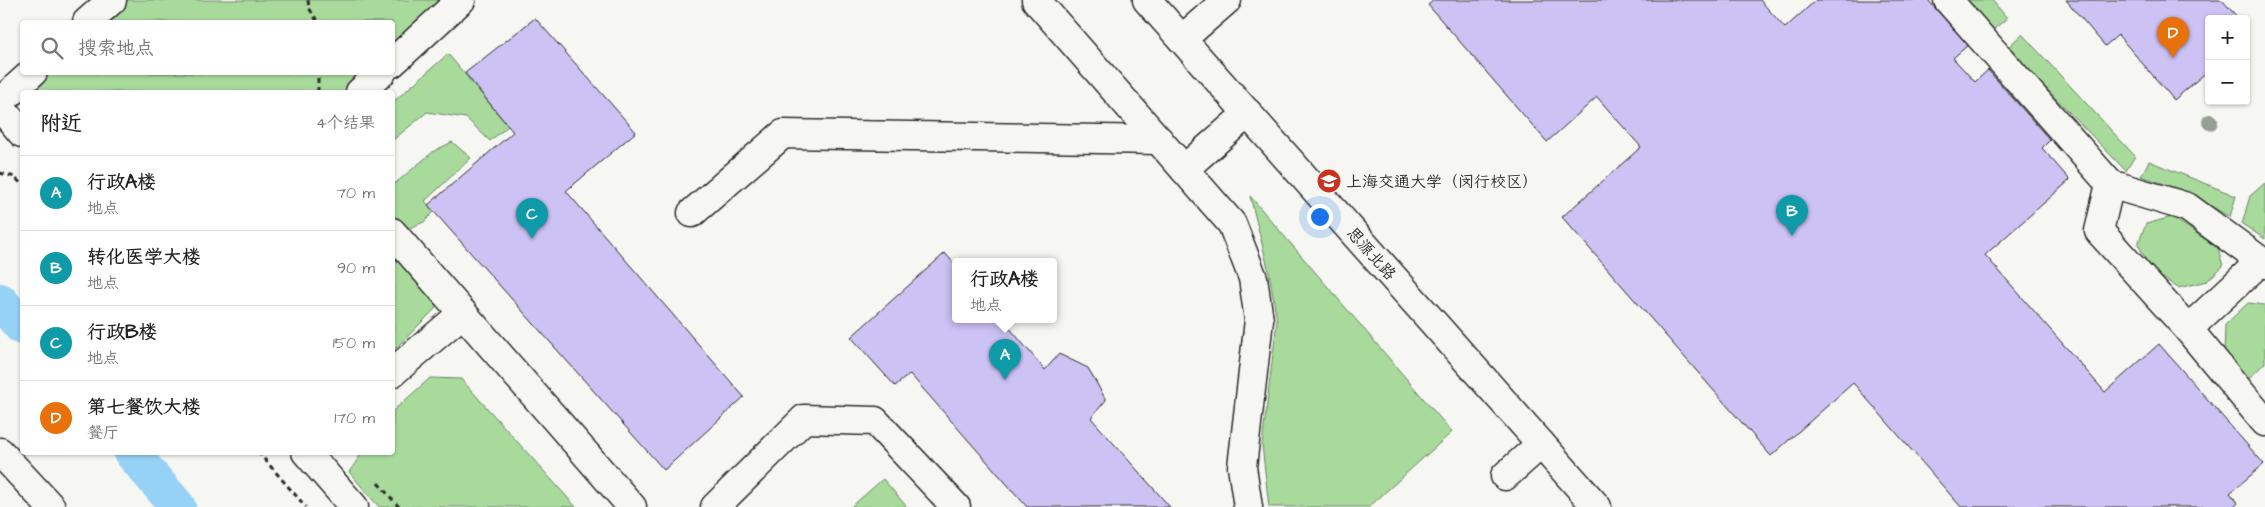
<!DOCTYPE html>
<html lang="zh">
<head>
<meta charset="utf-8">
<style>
	body { margin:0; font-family:"Architects Daughter","LXGW WenKai TC",sans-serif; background:#f2f2f2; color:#222 }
	.controls { position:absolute; right:15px; top:15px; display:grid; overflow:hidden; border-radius:5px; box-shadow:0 1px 4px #0004 }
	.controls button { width:45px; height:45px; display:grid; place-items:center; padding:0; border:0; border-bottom:1px solid #e0e0e0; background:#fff; color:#222; font:25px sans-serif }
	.you { position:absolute; left:1319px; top:216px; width:18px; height:18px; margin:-12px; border:4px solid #fff; border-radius:50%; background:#1a73e8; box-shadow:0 0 0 8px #1a73e833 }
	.badge { display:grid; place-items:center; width:32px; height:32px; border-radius:50%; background:#db2777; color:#fff; font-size:16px; font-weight:700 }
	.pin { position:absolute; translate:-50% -41px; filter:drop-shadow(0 1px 2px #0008) }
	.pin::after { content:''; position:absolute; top:26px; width:18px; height:15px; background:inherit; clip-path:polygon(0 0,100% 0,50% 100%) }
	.popup { position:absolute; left:952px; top:258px; width:105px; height:65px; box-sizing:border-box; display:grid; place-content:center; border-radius:5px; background:#fff; filter:drop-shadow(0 1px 4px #0005); font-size:16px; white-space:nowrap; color:#767676 }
	.popup b { font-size:19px; color:#222 }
	.popup::after { content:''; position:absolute; left:50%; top:100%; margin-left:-10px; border:10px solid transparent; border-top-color:#fff }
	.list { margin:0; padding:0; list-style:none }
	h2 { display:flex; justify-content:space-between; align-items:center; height:65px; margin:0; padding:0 20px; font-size:21px }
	h2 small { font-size:16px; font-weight:400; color:#767676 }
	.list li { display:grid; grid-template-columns:32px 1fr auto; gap:15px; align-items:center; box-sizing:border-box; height:75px; padding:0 20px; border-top:1px solid #e0e0e0 }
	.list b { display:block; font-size:19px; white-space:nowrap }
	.list p { margin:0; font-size:16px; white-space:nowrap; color:#767676 }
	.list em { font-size:16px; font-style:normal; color:#767676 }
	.icon { flex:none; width:28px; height:28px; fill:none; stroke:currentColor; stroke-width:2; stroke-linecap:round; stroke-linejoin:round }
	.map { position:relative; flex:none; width:2265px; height:507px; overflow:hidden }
	.search { position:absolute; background:#fff; box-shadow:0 1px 4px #0004; left:20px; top:20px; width:375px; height:55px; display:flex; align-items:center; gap:12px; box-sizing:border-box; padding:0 18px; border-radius:5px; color:#767676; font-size:19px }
	.panel { position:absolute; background:#fff; box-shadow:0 1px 4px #0004; left:20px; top:90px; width:375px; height:365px; border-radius:5px }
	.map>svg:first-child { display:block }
	.green { fill:#a8da9c; stroke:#6a8264 }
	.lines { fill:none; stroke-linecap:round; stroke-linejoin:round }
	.canal { stroke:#96d1f6; stroke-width:36 }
	.building { fill:#ccc2f4; stroke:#2b2b2b }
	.minor-casing { stroke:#2b2b2b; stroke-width:31 }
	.path { stroke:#2b2b2b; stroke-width:3; stroke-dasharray:5 4; stroke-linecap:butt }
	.minor { stroke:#f6f6f2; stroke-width:28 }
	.tree { fill:#979f94 }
	.labels { text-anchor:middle; stroke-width:5; stroke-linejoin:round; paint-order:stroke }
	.poi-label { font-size:16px; fill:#2b2b2b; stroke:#f6f6f2; text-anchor:start }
	.street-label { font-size:16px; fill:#2b2b2b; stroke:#f6f6f2 }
</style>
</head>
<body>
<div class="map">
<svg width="2265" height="507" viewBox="0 0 2265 507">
	<rect width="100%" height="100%" fill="#f6f6f2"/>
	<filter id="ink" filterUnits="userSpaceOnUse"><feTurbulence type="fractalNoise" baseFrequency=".02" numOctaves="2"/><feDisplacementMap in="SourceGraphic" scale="10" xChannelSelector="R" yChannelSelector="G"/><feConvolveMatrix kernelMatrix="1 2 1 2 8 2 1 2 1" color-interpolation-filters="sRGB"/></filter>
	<g filter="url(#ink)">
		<!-- green -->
		<g class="green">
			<path d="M126,0h327l-60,58 -1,-36h-291z"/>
			<path d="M1964,0h28l15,18 -15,13z"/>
			<path d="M2022,34l113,122 -9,15 -119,-123z"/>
			<path d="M448,54l60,72 -18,15 -24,-23 -39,-6 -34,28v-38z"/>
			<path d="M46,73h331l-21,19h-332z"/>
			<path d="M452,142l19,16 -46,43 9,11 -10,10 -17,7 -14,-14 -1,-29 42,-35z"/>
			<path d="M2149,161l87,35 -6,21 -45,-26 -44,-15z"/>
			<path d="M2265,183v56l-23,-15 8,-28z"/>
			<path d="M1250,196l202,236 -83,75h-100l-7,-62 15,-124 -8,-49z"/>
			<path d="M2172,217l46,31 5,18 -16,15 -29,7 -27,-18 -13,-26 8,-20z"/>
			<path d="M393,252l49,50 -49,49z"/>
			<path d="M2248,303l17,2v58l-18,17 -23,-24 1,-31z"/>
			<path d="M430,378l31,1 115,128h-197l-30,-35 13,-19 30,-1 1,-41z"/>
			<path d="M883,479l24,28h-56z"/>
		</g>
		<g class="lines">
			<!-- canal -->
			<g class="canal">
				<path d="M0,301l22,26"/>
				<path d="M131,452l47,55"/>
			</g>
		</g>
		<!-- building -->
		<g class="building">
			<path d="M1434,0h326l25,28 31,-28h112l40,45 -15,13 22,24 13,-12 62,70 -8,8 28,32 -85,75 120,137 54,-48 105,120 -34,29 8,10 -4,4h-273l-108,-124 -82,73 -209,-239 79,-70 -44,-50 -50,45 -119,-137z"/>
			<path d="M2066,0h156l17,19h-30v51l-35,30 -56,-65 -13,11z"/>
			<path d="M535,18l101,114 -70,59 178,206 -80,73 -236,-265 85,-73 -48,-59z"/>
			<path d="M945,253l11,13v53h46l43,51 14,-16 29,14 18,32 -15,18 79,89h-143l-117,-133 -15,12 -44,-49z"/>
		</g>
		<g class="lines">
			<defs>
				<g id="minor">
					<path d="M1036,0l196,224 21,54 6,42 -17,147 6,40"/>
					<path d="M1147,0l450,507"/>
					<path d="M1948,0l162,184 77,23 78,57"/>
					<path d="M87,22l25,-22"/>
					<path d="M1182,39l45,-39"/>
					<path d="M392,63l69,-63"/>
					<path d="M360,92l22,-20"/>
					<path d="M0,102l33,-30"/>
					<path d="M0,107l22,26"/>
					<path d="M1184,169l64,-56"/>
					<path d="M2110,184l-11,47 89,98 73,-68"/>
					<path d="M692,213l91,-79 376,6"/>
					<path d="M392,232l240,275"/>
					<path d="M2188,329l77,93"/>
					<path d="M392,373l71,-60"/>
					<path d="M0,452l51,55"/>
					<path d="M306,452l48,55"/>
					<path d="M1505,476l36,-32"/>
					<path d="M715,507l89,-88 71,2 81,86"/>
				</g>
			</defs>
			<!-- minor casing -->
			<use href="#minor" class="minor-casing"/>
			<!-- path -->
			<g class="path">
				<path d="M308,0l1,8 9,14"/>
				<path d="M318,92v-20"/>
				<path d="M0,173l15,4 7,8"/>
				<path d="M258,452l48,55"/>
				<path d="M378,483l21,24"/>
			</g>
			<!-- minor -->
			<use href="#minor" class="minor"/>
		</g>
		<!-- trees -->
		<circle class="tree" cx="2210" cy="122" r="8"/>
	</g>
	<!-- icons -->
	<defs>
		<symbol id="university-disc" viewBox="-11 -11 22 22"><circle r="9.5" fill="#c8321e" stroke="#f6f6f2"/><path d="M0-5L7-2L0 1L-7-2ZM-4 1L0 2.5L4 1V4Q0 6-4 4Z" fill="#fff"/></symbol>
	</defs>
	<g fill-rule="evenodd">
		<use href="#university-disc" x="1315" y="167" width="28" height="28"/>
	</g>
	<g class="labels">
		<!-- poi labels -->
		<g class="poi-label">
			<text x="1346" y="187">上海交通大学（闵行校区）</text>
		</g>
		<!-- street labels -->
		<g class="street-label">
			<text transform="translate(1372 253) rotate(48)" y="6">思源北路</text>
		</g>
	</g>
</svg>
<div class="controls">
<button>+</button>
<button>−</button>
</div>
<div class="you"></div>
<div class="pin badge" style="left:1005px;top:380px;background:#0f9aa8">A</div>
<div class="popup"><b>行政A楼</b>地点</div>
<div class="pin badge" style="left:1792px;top:236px;background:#0f9aa8">B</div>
<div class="pin badge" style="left:532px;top:239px;background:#0f9aa8">C</div>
<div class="pin badge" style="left:2173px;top:58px;background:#e8710a">D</div>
<div class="search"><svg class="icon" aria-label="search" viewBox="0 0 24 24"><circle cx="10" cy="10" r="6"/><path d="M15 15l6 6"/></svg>搜索地点</div>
<section class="panel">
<h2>附近<small>4个结果</small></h2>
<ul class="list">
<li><span class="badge" style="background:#0f9aa8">A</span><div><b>行政A楼</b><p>地点</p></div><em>70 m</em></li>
<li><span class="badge" style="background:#0f9aa8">B</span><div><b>转化医学大楼</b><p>地点</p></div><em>90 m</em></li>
<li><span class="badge" style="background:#0f9aa8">C</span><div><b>行政B楼</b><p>地点</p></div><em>150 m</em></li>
<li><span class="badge" style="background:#e8710a">D</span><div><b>第七餐饮大楼</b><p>餐厅</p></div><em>170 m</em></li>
</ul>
</section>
</div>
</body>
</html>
